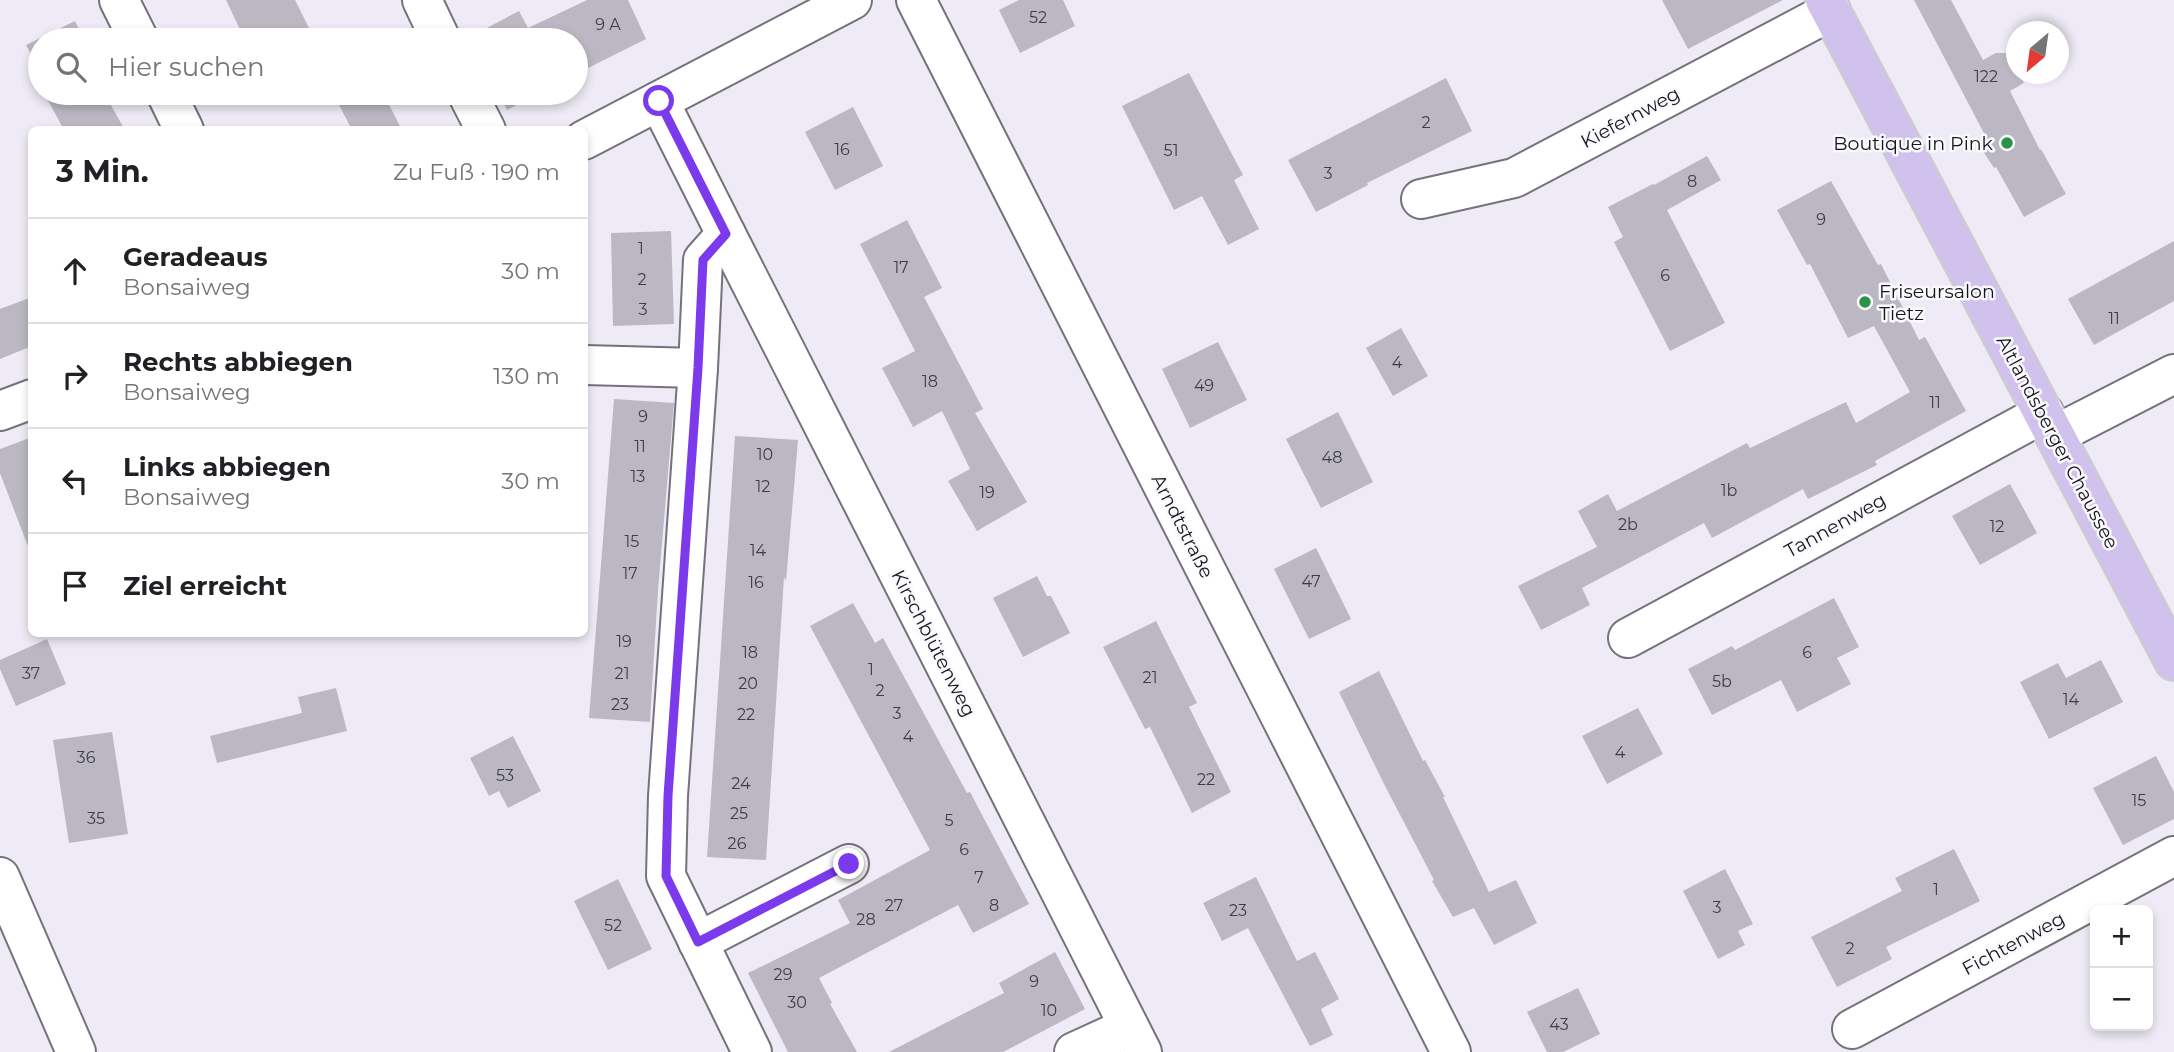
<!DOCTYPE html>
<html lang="de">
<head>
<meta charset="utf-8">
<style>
	body { margin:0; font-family:Montserrat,sans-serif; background:#f6f6f6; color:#202124 }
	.controls { position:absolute; right:21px; bottom:21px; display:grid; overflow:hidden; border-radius:10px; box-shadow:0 4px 10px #0003 }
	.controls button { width:63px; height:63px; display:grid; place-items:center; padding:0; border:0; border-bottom:2px solid #e0e0e0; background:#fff; color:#202124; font:35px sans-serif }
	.compass { position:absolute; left:2006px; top:21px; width:63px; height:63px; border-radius:50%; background:#fff; box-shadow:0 4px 10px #0003; rotate:209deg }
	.stop { position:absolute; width:21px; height:21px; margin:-16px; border:5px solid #7c3aed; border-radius:50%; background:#fff }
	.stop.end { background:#7c3aed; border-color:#fff; box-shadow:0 2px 7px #0008 }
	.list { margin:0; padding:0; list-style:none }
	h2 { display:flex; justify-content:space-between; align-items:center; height:91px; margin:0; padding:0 28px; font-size:30px }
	h2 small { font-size:23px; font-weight:400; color:#757577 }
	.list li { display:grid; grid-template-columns:46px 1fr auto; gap:21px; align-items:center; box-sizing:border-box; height:105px; padding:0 28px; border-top:2px solid #e0e0e0 }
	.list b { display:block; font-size:26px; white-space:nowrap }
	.list p { margin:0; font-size:23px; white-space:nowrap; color:#757577 }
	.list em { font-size:23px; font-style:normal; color:#757577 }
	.icon { flex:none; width:38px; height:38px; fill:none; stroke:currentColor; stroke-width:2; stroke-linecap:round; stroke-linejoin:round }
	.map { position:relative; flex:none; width:2174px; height:1052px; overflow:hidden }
	.search { position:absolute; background:#fff; box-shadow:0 4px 10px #0003; left:28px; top:28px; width:560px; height:77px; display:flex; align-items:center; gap:18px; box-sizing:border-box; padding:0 24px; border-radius:38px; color:#757577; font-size:26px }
	.panel { position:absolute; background:#fff; box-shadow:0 4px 10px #0003; left:28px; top:126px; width:560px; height:511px; border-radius:10px }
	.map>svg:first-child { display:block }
	.building { fill:#bbb8c3 }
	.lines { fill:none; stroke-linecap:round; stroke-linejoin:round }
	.minor-casing { stroke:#74727c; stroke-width:42 }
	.major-casing { stroke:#ccc; stroke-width:42 }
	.minor { stroke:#fff; stroke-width:38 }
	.major { stroke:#d0c2ec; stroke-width:38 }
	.route { stroke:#7c3aed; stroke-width:9 }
	.poi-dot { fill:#2c9247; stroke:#faf9fe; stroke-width:2.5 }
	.labels { text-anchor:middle; stroke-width:5; stroke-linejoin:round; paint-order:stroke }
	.number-label { font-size:16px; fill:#3f3e44 }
	.street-label { font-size:19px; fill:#161519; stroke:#faf9fe }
	.poi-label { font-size:19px; fill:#161519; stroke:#faf9fe; text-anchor:end }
</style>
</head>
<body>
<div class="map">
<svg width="2174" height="1052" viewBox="0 0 2174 1052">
	<rect width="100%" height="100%" fill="#eeebf6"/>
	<!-- building -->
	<g class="building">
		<path d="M226,0h69l20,40h-70z"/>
		<path d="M587,0h41l18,39 -70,35v-34h-107l-1,-2 51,-27 9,17z"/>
		<path d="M1019,0h44l12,26 -55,27 -21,-43z"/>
		<path d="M1662,0h121l-95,49z"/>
		<path d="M1914,0h37l32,60 13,-7h12l9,16v5h2l5,9 -14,8 30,59 1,-1 25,45 -42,23 -28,-50 -2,1 -17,-26 9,-5z"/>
		<path d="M75,21l9,19h-44v45l-10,-19 5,-4 -9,-17z"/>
		<path d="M1189,73l54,102 -9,5 25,49 -31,16 -26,-49 -28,14 -52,-104z"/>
		<path d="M1446,78l26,53 -105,52 1,2 -52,27 -28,-52z"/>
		<path d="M44,93h60l21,37h-61z"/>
		<path d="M333,93h50l19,37h-50z"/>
		<path d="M498,93h42l-33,17z"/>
		<path d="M853,107l30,59 -48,24 -30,-58z"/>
		<path d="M1707,156l14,24 -54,30 58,113 -55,28 -56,-109 9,-5 -15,-30 45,-23 1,1z"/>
		<path d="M1831,181l47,84 3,-1 38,76 6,-3 41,74 -91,50 2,4 -69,34 -5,-10 -91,49 -8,-15 -122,65 8,17 -49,25 -23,-44 79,-39 -19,-36 30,-17 9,17 130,-68 3,5 96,-46 10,21 54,-31 -36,-66 -26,12 -38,-74 -3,1 -30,-55z"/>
		<path d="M907,220l35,68 -18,9 59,112 -8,4 52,89 -50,29 -29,-50 22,-12 -28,-58 -29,16 -31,-59 33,-17 -55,-107z"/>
		<path d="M671,231l3,93 -61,2 -2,-93z"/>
		<path d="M2174,241v60l-80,44 -26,-46z"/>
		<path d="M32,297v49l-32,13v-50z"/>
		<path d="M1401,328l27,48 -35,20 -27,-48z"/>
		<path d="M1218,342l29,58 -57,28 -28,-59z"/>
		<path d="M614,399l60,4 -16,187 -8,132 -61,-4z"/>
		<path d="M1338,412l35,70 -52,26 -35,-69z"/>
		<path d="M735,436l63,4 -12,141 -2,-4 -18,283 -59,-3z"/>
		<path d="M32,437v111l-3,1 -29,-76v-24z"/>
		<path d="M2010,484l27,49 -57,32 -28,-49z"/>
		<path d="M1316,548l35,71 -42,20 -35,-70z"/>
		<path d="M1037,576l10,20h4l19,37 -47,24 -30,-59z"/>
		<path d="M1834,598l25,49 -22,11 14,26 -54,28 -16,-32 -69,35 -24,-46 44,-23 3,4z"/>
		<path d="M853,603l22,40 8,-5 84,155 3,-1 59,112 -56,29 -15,-28 -139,73 13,25 -2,1 27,48h-69l-40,-79 102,-50 -12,-23 92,-50 -120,-224z"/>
		<path d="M1156,621l41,82 -8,4 42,85 -39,21 -42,-86 -5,2 -42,-82z"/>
		<path d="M47,639l19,45 -50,22 -16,-37v-9z"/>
		<path d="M2101,660l22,42 -74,37 -29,-57 38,-19 8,15z"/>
		<path d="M1379,671l44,90 2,-1 20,37h-2l46,95 27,-12 21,43 -43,22 -20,-37 -21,9 -21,-36 2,-1 -51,-98 -44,-90z"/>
		<path d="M336,688l11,43 -130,32 -7,-27 92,-23 -4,-16z"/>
		<path d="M1638,708l25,46 -56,30 -25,-48z"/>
		<path d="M112,732l16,102 -59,9 -16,-103z"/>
		<path d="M513,736l28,55 -33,17 -9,-17 -10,5 -19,-38z"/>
		<path d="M2156,756l18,36v27l-51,26 -30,-57z"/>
		<path d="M1954,849l26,52 -94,46 6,12 -55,28 -26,-50 91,-46 -7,-13z"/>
		<path d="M1725,869l28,55 -15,7 7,14 -27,14 -35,-68z"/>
		<path d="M1256,877l41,84 18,-9 24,47 -18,10 12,26 -23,11 -62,-118 -26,13 -19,-38z"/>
		<path d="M618,879l34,70 -44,21 -34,-69z"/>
		<path d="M1055,952l30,57 -82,43h-114l115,-59 -5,-10z"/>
		<path d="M1578,988l22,46 -37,18h-16l-20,-40z"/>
	</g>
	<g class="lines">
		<defs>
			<g id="minor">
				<path d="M119,0l20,40"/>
				<path d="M422,0l19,40"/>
				<path d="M916,0l535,1052"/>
				<path d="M166,93l18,37"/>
				<path d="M467,93l19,37"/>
				<path d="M659,101l67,133 -23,26 -5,108 -30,428 -2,80 86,176"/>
				<path d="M584,140l268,-140"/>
				<path d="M1421,199l93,-21 317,-167"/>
				<path d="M726,234l416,818"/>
				<path d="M584,365l114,3"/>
				<path d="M0,411l32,-12"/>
				<path d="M2055,435l119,-61"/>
				<path d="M1628,638l416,-225"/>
				<path d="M0,877l76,175"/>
				<path d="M698,942l151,-78"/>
				<path d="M1852,1029l322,-173"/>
				<path d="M1074,1052l55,-25"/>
			</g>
			<path id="major" d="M1825,0l349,661"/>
		</defs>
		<!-- minor casing -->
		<use href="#minor" class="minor-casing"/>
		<!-- major casing -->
		<use href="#major" class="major-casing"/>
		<!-- minor -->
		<use href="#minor" class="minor"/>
		<!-- major -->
		<use href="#major" class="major"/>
	</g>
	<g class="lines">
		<!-- route -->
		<path class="route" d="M659,101l67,133 -23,26 -5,108 -30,428 -2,80 32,66 151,-78"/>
	</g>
	<!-- markers -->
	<g class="poi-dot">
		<circle cx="2007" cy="143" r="7"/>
		<circle cx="1865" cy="302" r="7"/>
	</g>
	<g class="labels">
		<!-- number labels -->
		<g class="number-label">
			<text x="1038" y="23">52</text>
			<text x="608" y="30">9 A</text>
			<text x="1986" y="82">122</text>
			<text x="1426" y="128">2</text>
			<text x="842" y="155">16</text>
			<text x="1171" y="156">51</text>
			<text x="1328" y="179">3</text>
			<text x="1692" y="187">8</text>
			<text x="1821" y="225">9</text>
			<text x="641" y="254">1</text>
			<text x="901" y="273">17</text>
			<text x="1665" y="281">6</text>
			<text x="642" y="285">2</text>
			<text x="643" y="315">3</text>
			<text x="2114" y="324">11</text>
			<text x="1397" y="368">4</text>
			<text x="930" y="387">18</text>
			<text x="1204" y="391">49</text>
			<text x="1935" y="408">11</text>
			<text x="643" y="422">9</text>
			<text x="640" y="452">11</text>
			<text x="765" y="460">10</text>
			<text x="1332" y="463">48</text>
			<text x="638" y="482">13</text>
			<text x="763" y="492">12</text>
			<text x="1729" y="496">1b</text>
			<text x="987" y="498">19</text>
			<text x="1628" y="530">2b</text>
			<text x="1997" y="532">12</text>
			<text x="632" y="547">15</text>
			<text x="758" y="556">14</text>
			<text x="630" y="579">17</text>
			<text x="1311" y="587">47</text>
			<text x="756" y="588">16</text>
			<text x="624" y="647">19</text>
			<text x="750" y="658">18</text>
			<text x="1807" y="658">6</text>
			<text x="871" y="675">1</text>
			<text x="31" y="679">37</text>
			<text x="622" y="679">21</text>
			<text x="1150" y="683">21</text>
			<text x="1722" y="687">5b</text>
			<text x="748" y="689">20</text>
			<text x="880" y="696">2</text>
			<text x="2071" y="705">14</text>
			<text x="620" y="710">23</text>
			<text x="897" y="719">3</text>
			<text x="746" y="720">22</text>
			<text x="908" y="742">4</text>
			<text x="1620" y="758">4</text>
			<text x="86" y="763">36</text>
			<text x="505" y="781">53</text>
			<text x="1206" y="785">22</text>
			<text x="741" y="789">24</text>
			<text x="2139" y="806">15</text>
			<text x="739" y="819">25</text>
			<text x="96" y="824">35</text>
			<text x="949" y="826">5</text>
			<text x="737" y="849">26</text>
			<text x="964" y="855">6</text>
			<text x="979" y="883">7</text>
			<text x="1936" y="895">1</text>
			<text x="894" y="911">27</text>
			<text x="994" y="911">8</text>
			<text x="1717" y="913">3</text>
			<text x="1238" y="916">23</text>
			<text x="866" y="925">28</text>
			<text x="613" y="931">52</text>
			<text x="1850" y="954">2</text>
			<text x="783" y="980">29</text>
			<text x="1034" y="987">9</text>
			<text x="797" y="1008">30</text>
			<text x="1049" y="1016">10</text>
			<text x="1559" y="1030">43</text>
		</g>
		<!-- street labels -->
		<g class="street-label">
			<text transform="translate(1630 117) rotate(-28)" y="7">Kiefernweg</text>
			<text transform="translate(2058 442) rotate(62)" y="7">Altlandsberger Chaussee</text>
			<text transform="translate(1835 525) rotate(-29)" y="7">Tannenweg</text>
			<text transform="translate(1183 526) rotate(63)" y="7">Arndtstraße</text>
			<text transform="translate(934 643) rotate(63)" y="7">Kirschblütenweg</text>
			<text transform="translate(2013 943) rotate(-28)" y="7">Fichtenweg</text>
		</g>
		<!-- poi labels -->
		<g class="poi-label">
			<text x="1993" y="150">Boutique in Pink</text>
			<text x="1879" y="298" text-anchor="start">Friseursalon<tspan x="1879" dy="22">Tietz</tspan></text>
		</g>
	</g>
</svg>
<div class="controls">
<button>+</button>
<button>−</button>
</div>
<svg class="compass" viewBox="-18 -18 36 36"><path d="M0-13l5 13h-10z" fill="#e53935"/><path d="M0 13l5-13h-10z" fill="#757577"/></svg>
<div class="stop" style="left:659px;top:101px"></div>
<div class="stop end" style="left:849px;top:864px"></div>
<div class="search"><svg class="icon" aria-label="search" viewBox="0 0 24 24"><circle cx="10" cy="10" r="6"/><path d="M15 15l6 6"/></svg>Hier suchen</div>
<section class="panel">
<h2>3 Min.<small>Zu Fuß · 190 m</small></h2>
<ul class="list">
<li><svg class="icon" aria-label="ahead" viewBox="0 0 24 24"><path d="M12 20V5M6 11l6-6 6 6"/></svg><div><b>Geradeaus</b><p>Bonsaiweg</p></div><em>30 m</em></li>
<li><svg class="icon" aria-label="right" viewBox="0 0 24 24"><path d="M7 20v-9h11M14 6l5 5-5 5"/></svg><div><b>Rechts abbiegen</b><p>Bonsaiweg</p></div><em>130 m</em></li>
<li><svg class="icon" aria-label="left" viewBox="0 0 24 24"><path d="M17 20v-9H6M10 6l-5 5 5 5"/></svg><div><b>Links abbiegen</b><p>Bonsaiweg</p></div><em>30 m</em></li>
<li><svg class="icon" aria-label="arrive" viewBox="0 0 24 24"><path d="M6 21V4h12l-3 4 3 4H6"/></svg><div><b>Ziel erreicht</b></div></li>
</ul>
</section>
</div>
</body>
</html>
